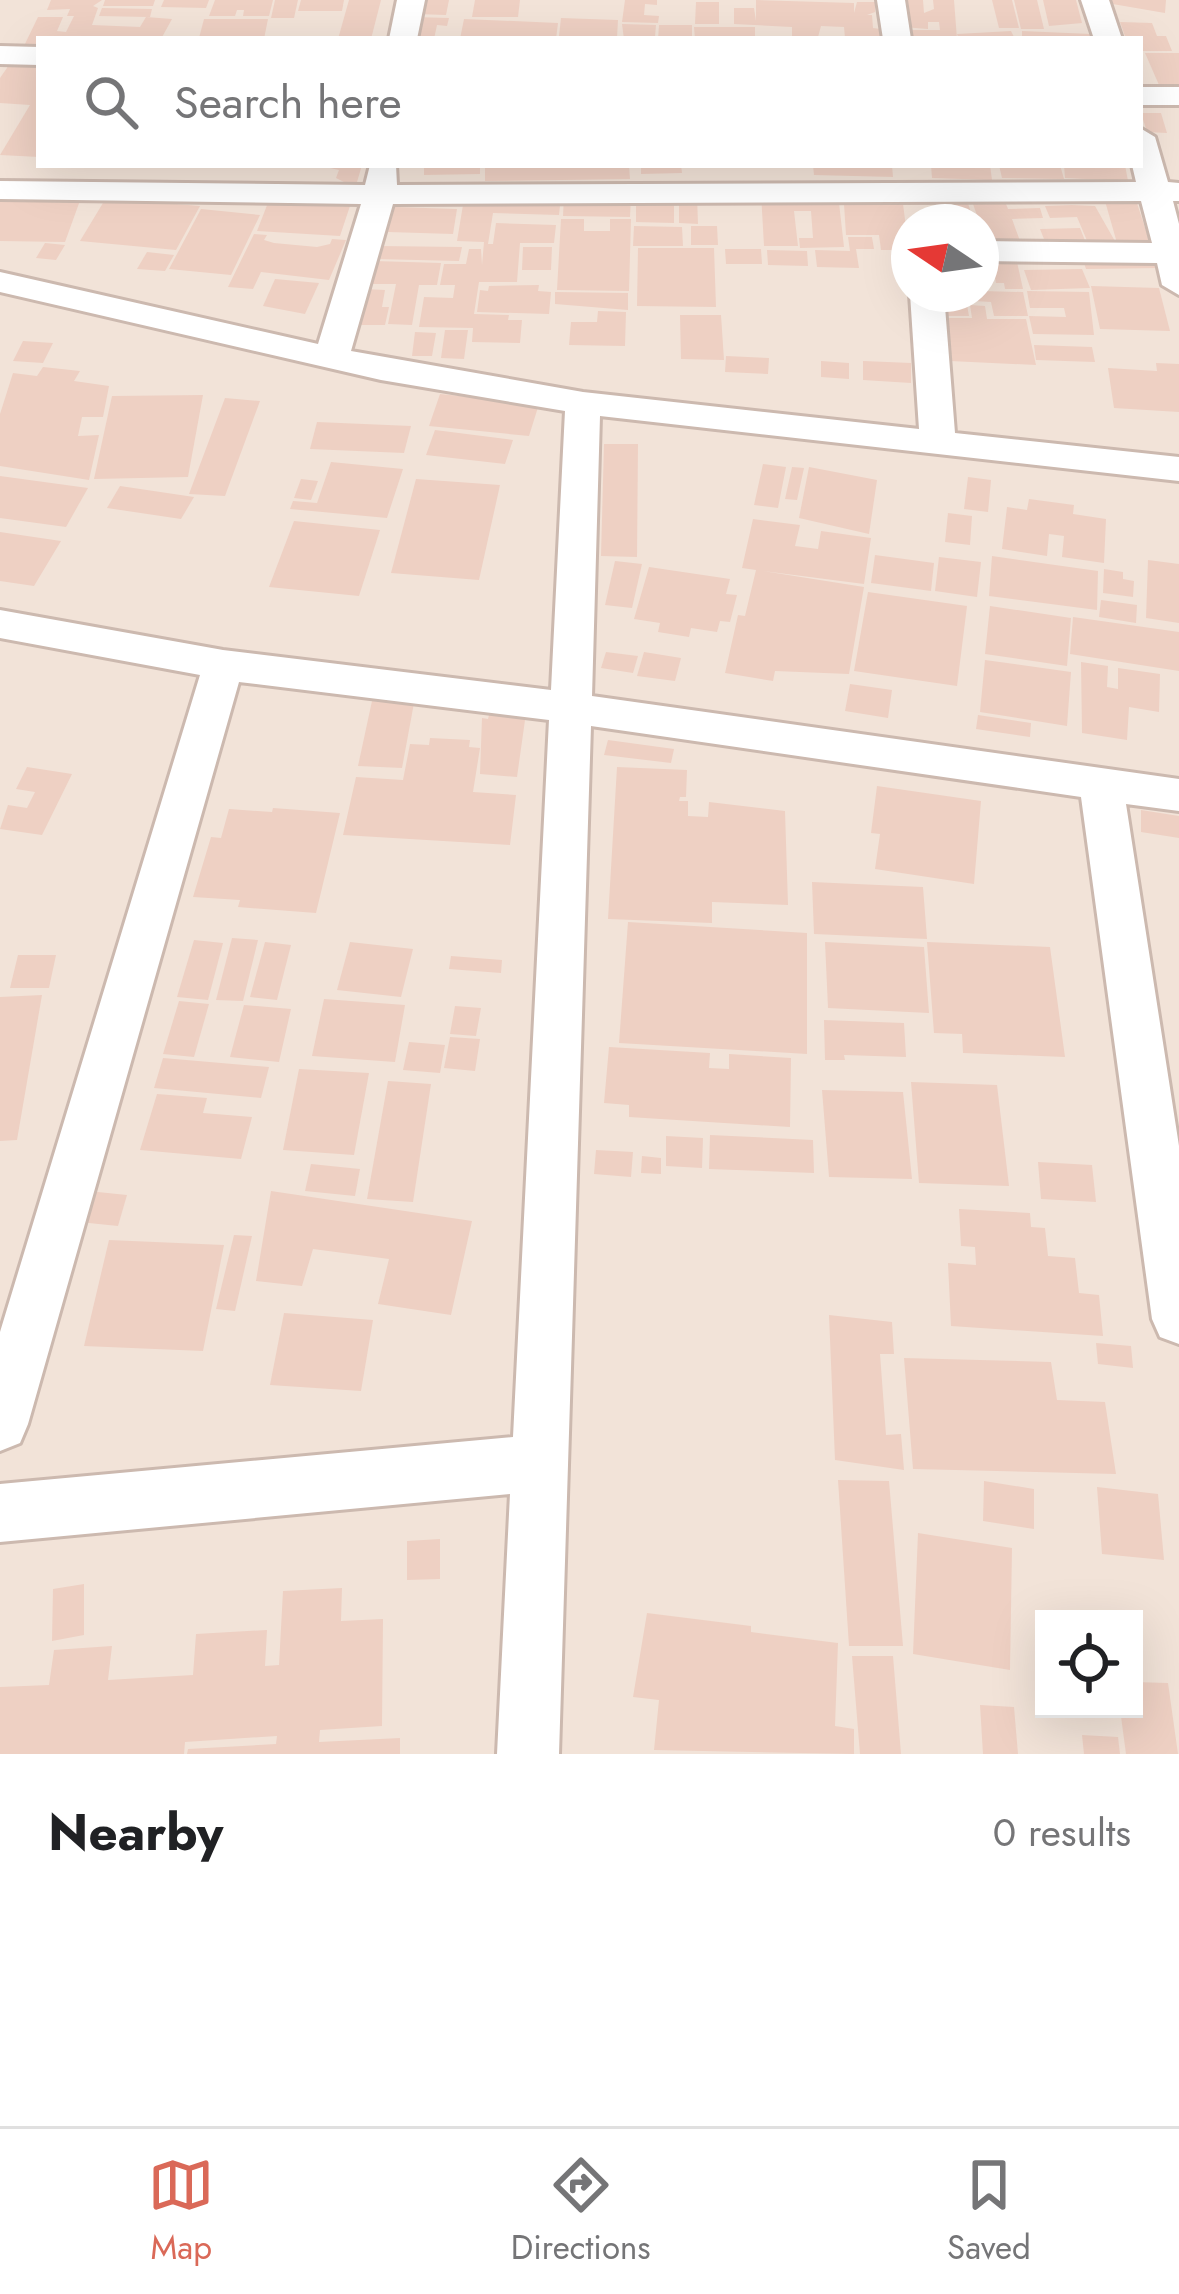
<!DOCTYPE html>
<html lang="en">
<head>
<meta charset="utf-8">
<style>
	body { margin:0; font-family:Jost,sans-serif; background:#f6f6f6; color:#202124 }
	.controls { position:absolute; right:36px; bottom:36px; display:grid; overflow:hidden; border-radius:0px; box-shadow:0 12px 48px #0002 }
	.controls button { width:108px; height:108px; display:grid; place-items:center; padding:0; border:0; border-bottom:3px solid #e0e0e0; background:#fff; color:#202124; font:60px sans-serif }
	.compass { position:absolute; left:891px; top:204px; width:108px; height:108px; border-radius:50%; background:#fff; box-shadow:0 12px 48px #0002; rotate:283deg }
	.list { margin:0; padding:0; list-style:none }
	h2 { display:flex; justify-content:space-between; align-items:center; height:156px; margin:0; padding:0 48px; font-size:51px }
	h2 small { font-size:39px; font-weight:400; color:#757577 }
	.icon { flex:none; width:66px; height:66px; fill:none; stroke:currentColor; stroke-width:2; stroke-linecap:round; stroke-linejoin:round }
	.map { position:relative; flex:none; width:1179px; height:1754px; overflow:hidden }
	.search { position:absolute; background:#fff; box-shadow:0 12px 48px #0002; left:36px; right:36px; top:36px; height:132px; display:flex; align-items:center; gap:30px; box-sizing:border-box; padding:0 42px; border-radius:0px; color:#757577; font-size:45px }
	.sheet { height:372px; background:#fff }
	nav { display:flex; justify-content:space-around; align-items:center; box-sizing:border-box; height:168px; border-top:3px solid #e0e0e0; background:#fff; font-size:33px; color:#757577 }
	nav a { display:grid; justify-items:center; gap:6px }
	nav .on { color:#da6958 }
	.map>svg:first-child { display:block }
	.residential { fill:#f2e3d8; fill-rule:evenodd }
	.building { fill:#eed0c3 }
	.lines { fill:none; stroke-linecap:round; stroke-linejoin:round }
	.minor-casing { stroke:#ccb9af; stroke-width:6 }
	.minor { fill:#fff; fill-rule:evenodd }
</style>
</head>
<body>
<div class="map">
<svg width="1179" height="1754" viewBox="0 0 1179 1754">
	<rect width="100%" height="100%" fill="#fbf2e9"/>
	<!-- residential -->
	<path class="residential" d="M0,0h1179v1754h-1179zM39,39h1101v126h-1101zM909,222h72v72h-72zM1044,1619h90v90h-90z"/>
	<!-- building -->
	<g class="building">
		<path d="M51,0h51l-9,6 5,2 -6,17 48,2 6,-10 26,2 -11,20h-122v7h-15l14,-29h25l-6,14 9,1 8,-16h-7l3,-7 -23,1z"/>
		<path d="M105,0h50l-2,6h-50z"/>
		<path d="M164,0h45l-3,8 -45,-1z"/>
		<path d="M215,0h58l-4,16h-26l1,-6h-7l-2,6h-26z"/>
		<path d="M275,0h23l-4,18h-23z"/>
		<path d="M301,0h43l-2,11h-44z"/>
		<path d="M349,0h32l-10,39h-33z"/>
		<path d="M418,0h31l-3,15 -31,-1z"/>
		<path d="M475,0h45l-2,17h-46z"/>
		<path d="M625,0h32v5l-12,-1 -1,11 15,1 -1,7 -36,-1z"/>
		<path d="M756,0l98,3v10l3,-11h18v10l-8,3h5l1,13 8,1 1,10 -37,-1 -1,-11 -23,-1 -3,11h-26v-10l-58,-3v-16h20l2,13z"/>
		<path d="M898,0h25l1,13 10,-4 -1,-9h21l3,39h-51l-2,-9h36l-1,-8h-11v7l-25,-2z"/>
		<path d="M992,0h20l7,28h-20z"/>
		<path d="M1014,0h23l7,29h-23z"/>
		<path d="M1043,0h33l6,23 -33,3z"/>
		<path d="M1089,0h77l-1,13z"/>
		<path d="M696,2h23v22h-24z"/>
		<path d="M102,8l50,1 -2,8 -51,-1z"/>
		<path d="M413,17l36,1 -2,8 -10,-1 -3,14h-26z"/>
		<path d="M561,18l57,2 -1,18 -58,-2z"/>
		<path d="M204,19h64l-4,20 -65,-1z"/>
		<path d="M464,19l94,4 -2,16h-96z"/>
		<path d="M1120,22l32,1 5,13h9l6,15h-32v-12h-14z"/>
		<path d="M622,24l34,1 -1,12 -31,2z"/>
		<path d="M659,25h33v13l-34,1z"/>
		<path d="M694,27h61v12h-60z"/>
		<path d="M1011,31l4,8h-56l-2,-5z"/>
		<path d="M1022,31l69,3 1,5h-70z"/>
		<path d="M1145,53h34v32h-20z"/>
		<path d="M9,65l30,2v90l-39,-2 30,-50 -30,-2v-25z"/>
		<path d="M1141,113h20l6,20 -20,-1z"/>
		<path d="M317,165h45l-5,17h-13l-8,-4 3,-8z"/>
		<path d="M424,165h56v9l-56,1z"/>
		<path d="M485,165h144l1,14 -145,2z"/>
		<path d="M641,165h40l1,8 -41,1z"/>
		<path d="M813,165h79l1,12 -79,-2z"/>
		<path d="M931,165h59l2,15 -60,-2z"/>
		<path d="M999,165h61l4,14 -62,-1z"/>
		<path d="M1064,165h61l3,16 -63,-3z"/>
		<path d="M465,193l96,3 -2,19 -66,-2 -5,31h5l3,-21 60,2 -2,18h-34l-3,39h-38l-5,32 35,1 -1,5h14l-2,23 -48,-1 1,-14 -54,-1 5,-30 29,1 2,-13h-15l4,-21h22l3,-15h12l1,16 2,-23 -27,-1z"/>
		<path d="M761,193l77,1 6,53 -44,1 -1,-10h14l-2,-27h-17l4,35h-34z"/>
		<path d="M0,194l82,1 -17,47 -65,-1z"/>
		<path d="M965,194l9,28h-30l-12,-27z"/>
		<path d="M1002,194l6,15 32,-1 3,10 -31,1 8,22 -34,1 -16,-47z"/>
		<path d="M1103,194h31l16,49h-33z"/>
		<path d="M271,195l81,5 -12,36 -83,-5z"/>
		<path d="M564,195l67,1 -1,21 -67,-1z"/>
		<path d="M679,196h18l1,28 -19,-1z"/>
		<path d="M636,197l38,1v25l-38,-1z"/>
		<path d="M106,198l94,8 -24,44 -96,-9z"/>
		<path d="M844,204h59l6,46h-28l-2,-15h-33z"/>
		<path d="M1072,205l23,1 21,37h-28l-11,-26 -27,1 -5,-12z"/>
		<path d="M394,207l63,2 -4,25 -65,-2z"/>
		<path d="M201,209l59,6 -29,60 -62,-6z"/>
		<path d="M561,219h23v12h26v-12h21l-2,72 -72,-1z"/>
		<path d="M634,226l48,1 1,19h-50z"/>
		<path d="M691,226h26l1,19h-27z"/>
		<path d="M1080,228l6,15 -40,1 -6,-15z"/>
		<path d="M254,234l13,1 -3,5 10,3 43,4 13,-3 2,-5 14,1 -17,40 -68,-8 -8,17 -25,-2z"/>
		<path d="M848,237h24l2,12h-18l3,19 -42,-1 -2,-17 35,1z"/>
		<path d="M45,243l20,2 -9,15 -20,-2z"/>
		<path d="M378,246l84,1 -3,14 -84,-2z"/>
		<path d="M523,247h29l-1,23h-29z"/>
		<path d="M638,248h76l2,59 -79,-1z"/>
		<path d="M725,249h36l1,15h-36z"/>
		<path d="M767,250l40,1 1,15 -40,-1z"/>
		<path d="M1154,250l7,18 -75,1 -6,-18z"/>
		<path d="M147,252l27,3 -9,16 -28,-2z"/>
		<path d="M1015,253l8,36h-18l-1,-6h-8l-4,-22z"/>
		<path d="M374,261l67,2 -4,22h-18l-7,40 -24,-1 8,-40h-27z"/>
		<path d="M1082,269l8,19 -59,2 -7,-20z"/>
		<path d="M275,279l44,4 -14,31 -42,-8z"/>
		<path d="M539,285l-1,6 13,1 -2,22 -72,-2 3,-22 8,1 1,-5z"/>
		<path d="M1091,286l68,2 11,43 -70,-2z"/>
		<path d="M364,289l21,1 -3,17h7l-4,18h-29z"/>
		<path d="M981,291l42,1 5,24h-34l-3,-14 -17,-1 -1,-7z"/>
		<path d="M1027,291l62,1 5,43 -61,-1 -4,-18 37,1 -2,-9h-34z"/>
		<path d="M555,292l73,1v17l-73,-6z"/>
		<path d="M943,294h22l4,22h-23z"/>
		<path d="M970,305l15,1 2,13h39l10,46 -86,-4 -4,-43h26z"/>
		<path d="M598,311l28,1 -1,34 -56,-1 2,-23h26z"/>
		<path d="M680,315h41l3,45 -43,-1z"/>
		<path d="M445,330h23l-4,29 -23,-1z"/>
		<path d="M415,332l21,1 -4,23h-20z"/>
		<path d="M23,341l30,2 -10,20 -30,-2z"/>
		<path d="M1034,345l58,2 3,15 -59,-2z"/>
		<path d="M726,356l43,2 -1,16 -43,-2z"/>
		<path d="M821,361l28,2v16l-28,-2z"/>
		<path d="M863,361l48,2v20l-48,-3z"/>
		<path d="M1156,363l23,1v48l-65,-4 -6,-40 49,3z"/>
		<path d="M43,367l37,4 -6,10 35,5 -6,31h-21l-4,19 21,-1 -10,45 -89,-14v-52l13,-41 24,3z"/>
		<path d="M440,394l99,10 -10,32 -100,-10z"/>
		<path d="M203,395l-15,82 -94,2 18,-83z"/>
		<path d="M225,398l35,3 -35,95 -36,-2z"/>
		<path d="M317,422l94,4 -7,27 -94,-4z"/>
		<path d="M435,430l78,10 -8,24 -79,-9z"/>
		<path d="M604,444h34l-1,113 -36,-1z"/>
		<path d="M331,462l72,7 -16,49 -97,-9 3,-8 24,2z"/>
		<path d="M763,464l23,3 -8,41 -24,-3z"/>
		<path d="M792,467l12,1 -7,32 -12,-1z"/>
		<path d="M809,467l68,13 -8,54 -70,-16z"/>
		<path d="M0,476l88,12 -22,39 -66,-9z"/>
		<path d="M968,477l23,3 -3,32 -24,-3z"/>
		<path d="M301,479l17,2 -7,19 -17,-2z"/>
		<path d="M416,479l84,6 -21,95 -88,-7z"/>
		<path d="M120,486l74,11 -13,22 -74,-11z"/>
		<path d="M1029,499l45,6 -1,9 33,5 -2,44 -42,-6 2,-21 -15,-2 -2,22 -45,-7 5,-42 20,3z"/>
		<path d="M948,513l24,3 -2,29 -25,-3z"/>
		<path d="M753,519l47,6 -5,21 23,3 3,-18 50,7 -7,46 -101,-13 101,16 -15,87 -74,-3 -2,10 -48,-8 13,-58 7,1 11,-46 -14,-2z"/>
		<path d="M294,521l86,9 -21,66 -90,-9z"/>
		<path d="M0,532l61,9 -27,45 -34,-5z"/>
		<path d="M875,555l59,8 -3,28 -60,-8z"/>
		<path d="M992,556l106,15 -1,39 -108,-14z"/>
		<path d="M939,557l42,5 -4,35 -42,-6z"/>
		<path d="M1148,560l31,4v59l-33,-5z"/>
		<path d="M615,561l27,3 -10,44 -27,-3z"/>
		<path d="M649,567l81,12 -4,15 11,1 -7,27 -10,-1 -3,11 -26,-4 -2,9 -31,-5 2,-9 -26,-4z"/>
		<path d="M1104,569l19,3v7l11,2 -1,16 -30,-4z"/>
		<path d="M868,592l99,14 -10,80 -103,-15z"/>
		<path d="M1101,600l36,5 -1,18 -37,-6z"/>
		<path d="M990,606l81,12 -4,48 -82,-12z"/>
		<path d="M1073,617l106,15v39l-109,-17z"/>
		<path d="M606,652l32,4 -5,17 -32,-5z"/>
		<path d="M644,652l37,6 -6,23 -38,-5z"/>
		<path d="M985,660l86,12 -4,54 -87,-14z"/>
		<path d="M1081,662l27,4 -1,21 11,2v-21l42,6 -1,38 -30,-5 -2,33 -45,-7z"/>
		<path d="M850,684l42,6 -4,28 -43,-7z"/>
		<path d="M372,701l42,2 -12,65 -44,-2z"/>
		<path d="M490,711l36,2 -9,64 -37,-3 2,-56 6,1z"/>
		<path d="M978,715l53,8 -1,14 -54,-8z"/>
		<path d="M430,738l40,2 -1,7 11,1 -7,44 43,3 -6,50 -167,-10 13,-58 47,3 7,-36 19,1z"/>
		<path d="M608,740l66,9 -3,14 -67,-8z"/>
		<path d="M27,767l45,7 -30,61 -42,-6 8,-24 19,3 8,-16 -19,-3z"/>
		<path d="M617,767l70,3 -1,27h-6l-1,4h9v15l20,1 1,-15 76,9 3,94 -76,-3v21l-104,-4z"/>
		<path d="M877,786l104,15 -7,83 -99,-15 5,-35 -9,-1z"/>
		<path d="M273,808l67,5 -24,100 -78,-6 2,-7 -47,-3 18,-60 10,1 8,-29 43,3z"/>
		<path d="M1141,810l38,6v22l-38,-6z"/>
		<path d="M812,882l111,5 4,52 -113,-5z"/>
		<path d="M628,922l179,11v121l-188,-11z"/>
		<path d="M232,938l26,2 -15,61 -27,-1z"/>
		<path d="M194,940l29,3 -15,57 -31,-3z"/>
		<path d="M265,942l26,3 -14,55 -27,-3z"/>
		<path d="M350,942l63,7 -12,48 -64,-7z"/>
		<path d="M825,942l99,5 5,66 -101,-5z"/>
		<path d="M927,942l123,5 15,110 -102,-4 -1,-19 -28,-1z"/>
		<path d="M18,955h38l-7,33h-39z"/>
		<path d="M451,956l51,4 -1,13 -52,-4z"/>
		<path d="M42,995l-25,145 -17,1v-144z"/>
		<path d="M324,999l81,6 -10,57 -83,-6z"/>
		<path d="M179,1001l30,3 -15,53 -31,-3z"/>
		<path d="M244,1005l47,4 -12,53 -49,-5z"/>
		<path d="M455,1006l26,2 -5,28 -26,-2z"/>
		<path d="M824,1020l80,3 2,34 -62,-2 1,5h-20z"/>
		<path d="M450,1037l30,2 -5,32 -31,-3z"/>
		<path d="M409,1042l36,3 -5,28 -37,-3z"/>
		<path d="M609,1047l101,6 -1,15 20,1v-15l62,4 -1,69 -161,-10v-12l-25,-2z"/>
		<path d="M163,1058l106,9 -8,31 -107,-10z"/>
		<path d="M299,1069l70,4 -15,82 -71,-5z"/>
		<path d="M388,1081l43,3 -18,118 -46,-3z"/>
		<path d="M911,1082l86,3 12,101 -90,-3z"/>
		<path d="M822,1090l81,2 9,87 -83,-2z"/>
		<path d="M157,1094l50,4 -4,15 49,4 -11,42 -101,-9z"/>
		<path d="M710,1135l103,5 1,33 -105,-4z"/>
		<path d="M666,1136l37,2 -1,30 -36,-2z"/>
		<path d="M596,1150l37,2 -2,25 -37,-3z"/>
		<path d="M642,1156l19,2v16l-20,-1z"/>
		<path d="M1038,1162l54,3 4,37 -55,-3z"/>
		<path d="M311,1164l49,5 -5,27 -50,-5z"/>
		<path d="M88,1191l39,4 -9,31 -39,-4z"/>
		<path d="M271,1191l201,30 -21,94 -73,-11 11,-45 -76,-10 -11,37 -46,-5z"/>
		<path d="M959,1209l71,4 1,14 14,1 3,28 27,2 4,35 20,2 4,41 -152,-10 -3,-63 28,2 -1,-18 -14,-1z"/>
		<path d="M234,1235l18,1 -17,75 -19,-2z"/>
		<path d="M109,1240l115,5 -21,106 -119,-5z"/>
		<path d="M284,1313l89,7 -12,71 -91,-6z"/>
		<path d="M829,1315l63,7 2,32h-14l6,81 15,-1 3,36 -69,-10z"/>
		<path d="M1096,1343l35,3 2,22 -35,-4z"/>
		<path d="M904,1358l147,4 6,38 48,2 11,72 -203,-5z"/>
		<path d="M838,1480l51,1 14,165h-54z"/>
		<path d="M984,1481l50,8v40l-51,-8z"/>
		<path d="M1097,1487l61,7 6,66 -62,-6z"/>
		<path d="M918,1533l94,15 -2,122 -97,-16z"/>
		<path d="M440,1539v40l-33,1v-39z"/>
		<path d="M84,1584v51l-32,6 1,-52z"/>
		<path d="M342,1588l-1,33 42,-2 -1,107 -62,4 -1,12 81,-4v16h-213l1,-5 88,-5 1,-8 -92,6 -1,12h-184v-67l49,-2 5,-35 58,-4 -4,34 85,-5 3,-41 71,-4 -2,36 14,-1 4,-74z"/>
		<path d="M647,1613l104,13v6l87,11 -3,83 19,3v25l-200,-4 5,-50 -26,-3z"/>
		<path d="M852,1656h41l8,98h-41z"/>
		<path d="M1134,1682l34,1 10,71h-52l-6,-45h14z"/>
		<path d="M980,1705l34,2 4,47h-35z"/>
		<path d="M1082,1735l36,2 2,17h-36z"/>
	</g>
	<g class="lines">
		<defs>
			<g id="minor">
				<path d="M397,0h28l-8,39h-28z"/>
				<path d="M877,0h28l6,39h-28z"/>
				<path d="M1081,0h28l13,39h-28z"/>
				<path d="M0,46l39,1v18l-39,-1z"/>
				<rect x="1140" y="87" width="39" height="18"/>
				<path d="M1140,128l15,9 13,45 11,1v18h-6l6,23v71l-17,-10 -5,-22 -176,-2v-20l171,2 -11,-42 -748,3 -42,147 232,41 336,37 -9,-135h34l11,139 224,24v24l-579,-65 -8,280 587,83v32l-53,-7 53,342v198l-19,-7 -8,-18 -71,-522 -490,-71 -32,1028h-62l13,-260 -510,48v-58l513,-47 36,-717 -310,-38 -211,742 -8,19 -20,8v-119l200,-657 -200,-37v-28l223,40 328,40 14,-279 -184,-31 -381,-88v-20l318,72 43,-140 -361,-5v-18l365,4 5,-20h26l1,20 739,-3 -4,-17h8z"/>
			</g>
		</defs>
		<!-- minor casing -->
		<use href="#minor" class="minor-casing"/>
		<!-- minor -->
		<use href="#minor" class="minor"/>
	</g>
</svg>
<div class="controls">
<button><svg class="icon" aria-label="locate" viewBox="0 0 24 24"><circle cx="12" cy="12" r="6"/><path d="M12 2v4M12 18v4M2 12h4M18 12h4"/></svg></button>
</div>
<svg class="compass" viewBox="-18 -18 36 36"><path d="M0-13l5 13h-10z" fill="#e53935"/><path d="M0 13l5-13h-10z" fill="#757577"/></svg>
<div class="search"><svg class="icon" aria-label="search" viewBox="0 0 24 24"><circle cx="10" cy="10" r="6"/><path d="M15 15l6 6"/></svg>Search here</div>
</div>
<section class="sheet">
<h2>Nearby<small>0 results</small></h2>
<ul class="list">
</ul>
</section>
<nav>
<a class="on"><svg class="icon" aria-label="map" viewBox="0 0 24 24"><path d="M3 6l6-2 6 2 6-2v14l-6 2-6-2-6 2zM9 4v14M15 6v14"/></svg>Map</a>
<a><svg class="icon" aria-label="directions" viewBox="0 0 24 24"><path d="M12 3l9 9-9 9-9-9zM9 14v-3h6M13 9l2 2-2 2"/></svg>Directions</a>
<a><svg class="icon" aria-label="saved" viewBox="0 0 24 24"><path d="M7 4h10v16l-5-4-5 4z"/></svg>Saved</a>
</nav>
</body>
</html>
